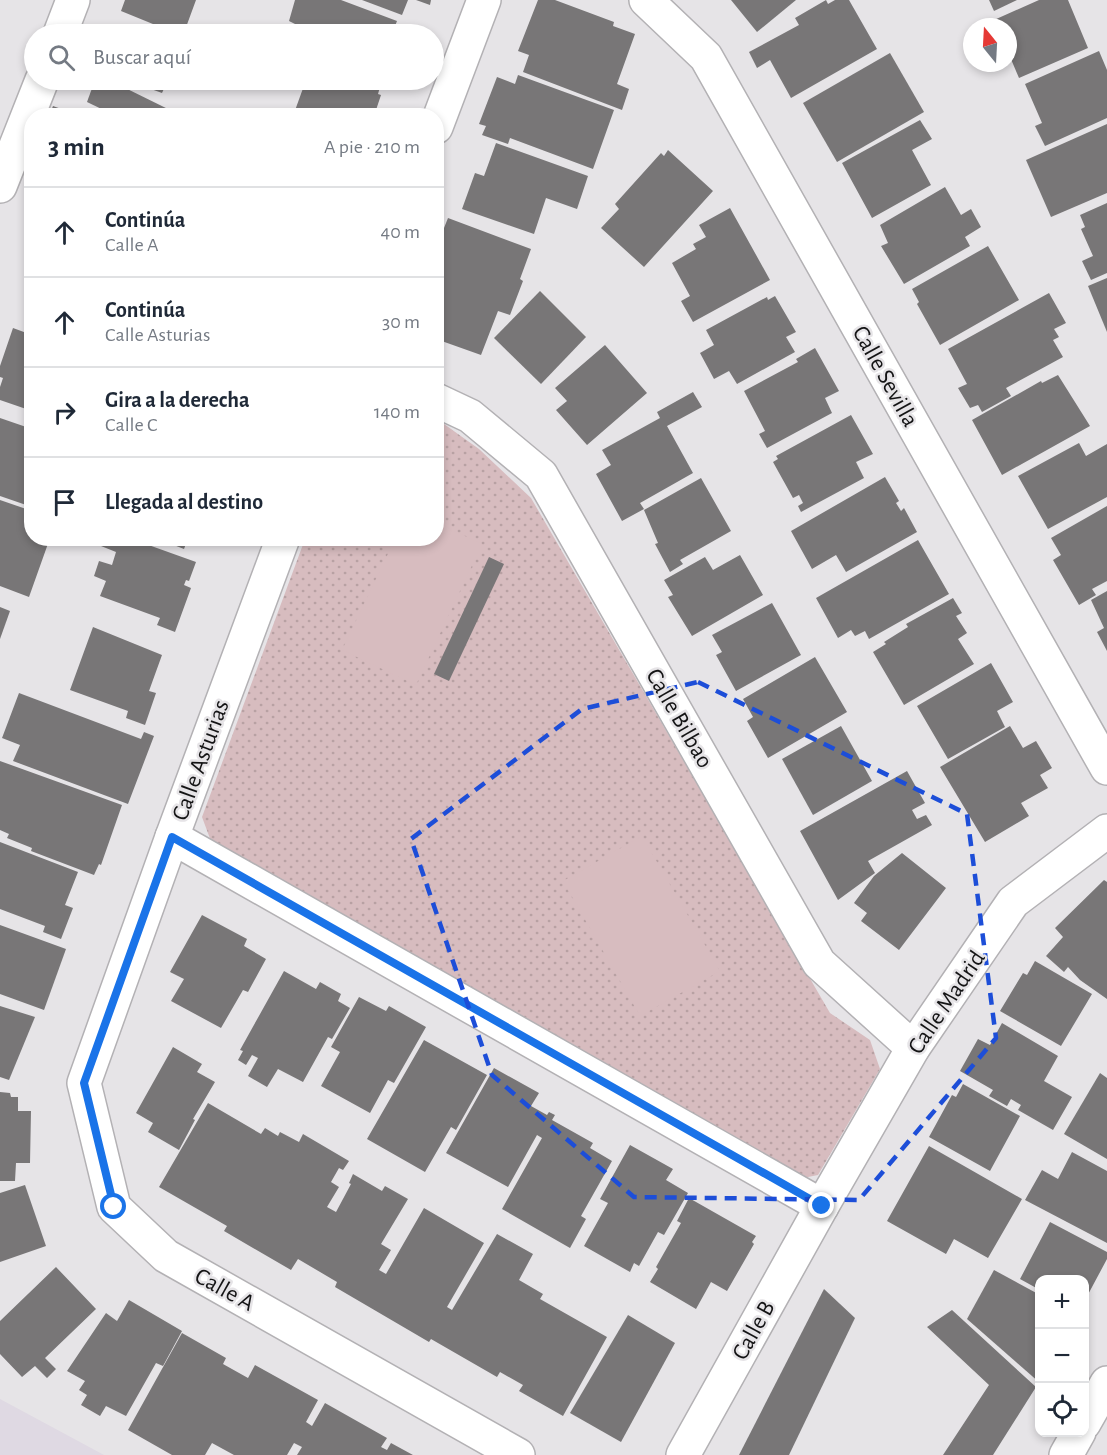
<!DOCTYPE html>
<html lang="es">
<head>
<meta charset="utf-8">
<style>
	body { margin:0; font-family:"Alegreya Sans",sans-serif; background:#f6f6f7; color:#1f2937 }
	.controls { position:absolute; right:18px; bottom:18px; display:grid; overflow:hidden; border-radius:12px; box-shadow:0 3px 9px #0003 }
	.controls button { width:54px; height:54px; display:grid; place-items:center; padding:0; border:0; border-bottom:2px solid #e0e1e3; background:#fff; color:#1f2937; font:30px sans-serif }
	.compass { position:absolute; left:963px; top:18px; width:54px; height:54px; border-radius:50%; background:#fff; box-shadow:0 3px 9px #0003; rotate:342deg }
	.stop { position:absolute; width:18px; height:18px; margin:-14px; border:4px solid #1a73e8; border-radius:50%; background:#fff }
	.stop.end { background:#1a73e8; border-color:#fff; box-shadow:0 2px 6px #0008 }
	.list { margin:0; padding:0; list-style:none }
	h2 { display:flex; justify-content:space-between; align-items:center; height:78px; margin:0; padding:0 24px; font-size:26px }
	h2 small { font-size:20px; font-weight:400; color:#747a83 }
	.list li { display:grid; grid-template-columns:39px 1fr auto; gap:18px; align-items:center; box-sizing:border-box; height:90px; padding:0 24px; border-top:2px solid #e0e1e3 }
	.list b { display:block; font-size:22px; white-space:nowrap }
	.list p { margin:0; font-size:20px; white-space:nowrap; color:#747a83 }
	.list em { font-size:20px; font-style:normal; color:#747a83 }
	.icon { flex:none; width:33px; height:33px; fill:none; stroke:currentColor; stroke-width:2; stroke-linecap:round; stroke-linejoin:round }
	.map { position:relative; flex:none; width:1107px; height:1455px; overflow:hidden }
	.search { position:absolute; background:#fff; box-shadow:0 3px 9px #0003; left:24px; top:24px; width:420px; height:66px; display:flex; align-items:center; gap:15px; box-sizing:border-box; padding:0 21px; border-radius:33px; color:#747a83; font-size:22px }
	.panel { position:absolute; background:#fff; box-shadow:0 3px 9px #0003; left:24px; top:108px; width:420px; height:438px; border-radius:24px }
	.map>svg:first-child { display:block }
	.built { fill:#dfd9e3 }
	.park { fill:url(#park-dots) }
	.pitch { fill:#d7bcbf }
	.building { fill:#787677 }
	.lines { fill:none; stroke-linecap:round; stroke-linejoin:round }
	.minor-casing { stroke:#b3b1b4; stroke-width:36 }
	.tertiary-casing { stroke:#b3b1b4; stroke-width:36 }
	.minor { stroke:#fff; stroke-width:33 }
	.tertiary { stroke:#fff; stroke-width:33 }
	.route { stroke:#1a73e8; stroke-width:8 }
	.marked { fill:none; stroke:#1d4ed8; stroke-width:4.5; stroke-dasharray:12 8; stroke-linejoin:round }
	.labels { text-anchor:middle; stroke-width:5; stroke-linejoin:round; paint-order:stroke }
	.street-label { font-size:24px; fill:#141415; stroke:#e6e4e7 }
</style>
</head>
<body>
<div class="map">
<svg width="1107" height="1455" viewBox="0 0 1107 1455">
	<defs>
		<pattern id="park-dots" width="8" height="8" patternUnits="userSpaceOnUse" patternTransform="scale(1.5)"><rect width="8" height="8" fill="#d7bcbf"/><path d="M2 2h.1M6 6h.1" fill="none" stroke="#b8a1a3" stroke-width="1.8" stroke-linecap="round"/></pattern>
	</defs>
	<rect width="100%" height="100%" fill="#e6e4e7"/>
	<!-- built -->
	<path class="built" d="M0,1399l104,56h-104z"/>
	<!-- park -->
	<path class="park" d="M437,419l42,30 52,49 299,515 40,27 10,29 -62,106 -15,3 -591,-334 -10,-27 103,-278 131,-1z"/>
	<!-- pitch -->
	<g class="pitch">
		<path d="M437,523l45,21 -66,141 -74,-35 53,-111 41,-1z"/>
		<path d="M642,836l78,135 -80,45 -77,-135z"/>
	</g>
	<!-- building -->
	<g class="building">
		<path d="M125,0h71l-11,30 -8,-3 -2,6 -54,-22z"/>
		<path d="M295,0h46l56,21 -5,13h-100l3,-10 -6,-3z"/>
		<path d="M362,0h46l-6,15z"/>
		<path d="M416,0h15l-1,5z"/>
		<path d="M538,0h17l59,22 -1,4 22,8 -18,50 12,5 -7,21 -99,-38 6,-17 -11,-4z"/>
		<path d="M731,0h65l-39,32z"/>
		<path d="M826,0l2,4 7,-4h14l28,49 -86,49 -21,-38 -13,8 -8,-16 50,-27 -4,-7z"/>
		<path d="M989,0h28l-23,11z"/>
		<path d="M1039,0h29l20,48 -69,30 -11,-26v-25h-11l-3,-7z"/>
		<path d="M1099,51l8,19v48l-62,28 -10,-20 7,-3 -17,-39z"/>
		<path d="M890,53l34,59 -87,50 -34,-59z"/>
		<path d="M518,75l96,35 -21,59 -83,-31 -2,6 -26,-9 4,-9 -7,-2 18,-47 18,7z"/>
		<path d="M95,80h14l63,31 -3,5h-53l-29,-14z"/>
		<path d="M126,80h42l-6,13z"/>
		<path d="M306,80h43l21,7 1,-3 9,3 -2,7 3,1 -7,21h-81z"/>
		<path d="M53,106l25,9v1h-29z"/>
		<path d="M89,110l13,5v1h-16z"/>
		<path d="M920,120l12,19 -20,11 19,35 -59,33 -30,-55z"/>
		<path d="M1107,124v69l-56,24 -25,-57z"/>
		<path d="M496,143l92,33 -11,33 -31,-11 -12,36 -72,-25 13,-36 9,3z"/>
		<path d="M668,150l45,41 -69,76 -43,-39 18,-19 -4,-5 46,-51 3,3z"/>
		<path d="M945,187l16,28 10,-6 10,18 -16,10 5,9 -66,38 -23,-38 7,-3 -8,-18z"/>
		<path d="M1107,203v70l-16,7 -9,-19 11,-5 -12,-27 4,-2 -5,-12z"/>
		<path d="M730,208l40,72 -77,42 -12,-21 9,-5 -18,-33 24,-14 -3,-5 13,-7 -7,-12z"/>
		<path d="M448,218l83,31 -11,30 3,2 -13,34 -12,-4 -17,44 -45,-16v-91z"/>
		<path d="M988,246l31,54 -79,45 -23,-41 2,-2 -7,-13z"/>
		<path d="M1107,278v54l-19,-46z"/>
		<path d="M540,291l46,46 -45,47 -47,-46z"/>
		<path d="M1049,293l17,30 -12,6 5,8 -6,3 10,17 -57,31 5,8 -29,16 -4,-7 -8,3 -12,-20 9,-4 -19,-35z"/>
		<path d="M775,296l21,36 -10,5 9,15 -58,32 -8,-13 -15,8 -14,-26 14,-8 -8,-15 61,-33 1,3z"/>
		<path d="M13,328l19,7v76l-32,-11v-13l3,-9 -3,-1v-11z"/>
		<path d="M605,345l42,48 -60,52 -31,-35 11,-9 -12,-13z"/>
		<path d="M815,348l24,43 -14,7 7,15 -65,35 -8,-14 6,-3 -21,-40 54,-29 -2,-3z"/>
		<path d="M1058,375l32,51 -88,49 -30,-55 69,-39 1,2z"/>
		<path d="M693,392l9,15 -35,19 26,47 -53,30 4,6 -22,12 -26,-47 15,-9 -9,-15 58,-32 -3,-6z"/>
		<path d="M851,415l22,39 -17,8 8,16 -63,34 -3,-6 5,-3 -4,-8 -6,3 -20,-36 5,-3 -2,-3z"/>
		<path d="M0,418l32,11v78l-32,-11z"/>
		<path d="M1079,443l7,13 21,-12v53l-59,32 -30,-53z"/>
		<path d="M885,477l14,24 -3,2 5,8 3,-3 13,24 -71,40 -10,-17 -24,14 -21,-38z"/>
		<path d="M701,478l30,53 -51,29 3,4 -13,8 -15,-28 3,-1 -14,-33z"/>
		<path d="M0,500l32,11v27h18l-21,59 -29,-11z"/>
		<path d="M1107,506v75l-15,8 4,6 -17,10 -26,-45 8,-5 -10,-17z"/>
		<path d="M104,538h25l67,24 -7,19 -3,-1 -2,5 7,3 -16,44 -18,-7 3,-7 -60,-22 6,-15 -12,-5 5,-15 13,4 4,-13 -15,-6z"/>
		<path d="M156,538h32l-4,11z"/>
		<path d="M918,540l31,54 -80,45 -4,-8 -10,5 -4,-6 -13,8 -22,-40z"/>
		<path d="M740,555l23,40 -71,41 -24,-39 5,-2 -9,-15 41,-23 8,13z"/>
		<path d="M489,557l15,7 -55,117 -15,-7z"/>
		<path d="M1107,591v60l-10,-19 7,-4 -13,-28z"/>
		<path d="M953,598l9,15 -6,3 11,17 -9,6 16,25 -70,41 -31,-53 13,-8 -2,-2 24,-15 -2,-3z"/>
		<path d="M772,603l29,52 -65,36 -20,-36 6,-3 -10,-17z"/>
		<path d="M0,607l10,4 -10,28z"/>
		<path d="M93,627l69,28 -13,36 7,2 -11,32 -19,-7 2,-7 -58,-21z"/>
		<path d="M815,657l32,55 -79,46 -21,-37 6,-4 -10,-18z"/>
		<path d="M991,663l22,39 -16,9 8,16 -57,32 -31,-53z"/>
		<path d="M19,693l122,46 3,-7 10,4 -26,68 -115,-43 7,-16 -18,-7z"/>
		<path d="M841,726l31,55 -59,34 -31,-56z"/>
		<path d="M1010,726l13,22 13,-7 16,27 -12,7 8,13 -27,15 8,13 -44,26 -45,-75z"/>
		<path d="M0,761l122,44 -21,60 -2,-1 -5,11 -63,-24 1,-3 -25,-10 2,-4 -9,-4z"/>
		<path d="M907,771l18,32 -13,7 5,9 9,-4 6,10 -64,36 7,12 -37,27 -38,-69z"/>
		<path d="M0,842l78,30 -13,33 8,3 -12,31 -18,-7 2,-6 -45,-17z"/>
		<path d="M902,853l44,35 -47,62 -38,-29 6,-8 -13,-10 20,-27z"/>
		<path d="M1104,880l3,2v117l-27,-19 -12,-13 -4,5 -18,-16 17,-19 -8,-9z"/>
		<path d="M202,915l45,24 -3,7 22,13 -18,33 -5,-2 -22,38 -50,-27 13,-22 -14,-7z"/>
		<path d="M0,925l66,24 -22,61 -44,-16z"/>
		<path d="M1035,961l57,33 -31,52 -61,-35 23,-38 4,2z"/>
		<path d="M284,971l32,18 4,-7 21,12 -3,7 12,7 -18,31 -4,-2 -25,45 -25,-13 -11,18 -19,-11 10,-18 -6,-3 -6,10 -8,-5 5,-9 -3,-1z"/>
		<path d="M359,997l27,14 3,-5 37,21 -32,56 -6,-3 -18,33 -49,-27 19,-34 -9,-5z"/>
		<path d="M0,1006l35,11 -26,63 -9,-3z"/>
		<path d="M1002,1023l56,33 -14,25 28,16 -19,33 -35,-20 3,-5 -10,-6 -4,7 -18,-10 4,-6 -33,-19 18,-32 12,6z"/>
		<path d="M424,1040l63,35 -31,55 -5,-3 -26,45 -58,-33z"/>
		<path d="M173,1047l29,17 -5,8 18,10 -22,37 2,1 -16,30 -31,-18 5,-9 -17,-10z"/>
		<path d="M494,1068l45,25 -8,13 16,9 2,-3 6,3 -3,5 41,23 -3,5 22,13 -31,55 5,3 -16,29 -68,-39 40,-71 -5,-3 -29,52 -62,-34z"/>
		<path d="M1100,1073l7,5v81l-43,-25z"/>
		<path d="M963,1084l57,32 -30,55 -61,-34 23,-42 4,2z"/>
		<path d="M0,1092l10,1 1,4h7v14h13l-1,52h-14l-1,18h-15z"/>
		<path d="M208,1103l53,31 4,-6 13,8 2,-4 19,10 4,-8 46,27 -6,9 -4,-2 -8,14 8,5 -12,20 9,5 15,-28 -2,-1 4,-9 29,17 3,-5 23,13 -27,45 10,6 -12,20 7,4 38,-66 60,35 -37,64 5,3 45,-76 36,20 -14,26 24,14 -3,5 67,38 -44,79 -44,-25 4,-6 -23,-13 -3,5 -66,-38 -2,3 -94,-55 2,-5 -39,-23 -7,11 -67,-39 3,-5 -68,-39z"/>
		<path d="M630,1145l43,24 -7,11 22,13 -24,42 -6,-3 -19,34 -5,-3 -4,9 -46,-26 24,-43 -8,-4z"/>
		<path d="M929,1146l93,53 -34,59 -34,-19 -8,15 -59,-33z"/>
		<path d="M1072,1152l35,19v72l-82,-43 17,-30 16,9z"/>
		<path d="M25,1185l21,61 -46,16v-69z"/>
		<path d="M689,1198l67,38 -4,6 2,2 -27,47 -16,-9 -15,27 -46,-27 8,-13 -2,-2 25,-44 -4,-2z"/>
		<path d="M1050,1222l57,30v7l-23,43v-22h-44v10l-20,-11z"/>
		<path d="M56,1267l40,42 -51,49 11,11 -9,9 -12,-12 -13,11 -22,-23v-33z"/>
		<path d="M994,1270l46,25v88l-73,-64z"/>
		<path d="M824,1289l31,29 -66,137h-50z"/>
		<path d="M129,1300l53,31 -19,35 -7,-3 -30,53 -20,-10 -6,10 -19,-11 6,-10 -8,-5 6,-9 -18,-10 39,-58 11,8z"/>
		<path d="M952,1310l84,77 -43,68h-50l46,-70 -62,-58z"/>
		<path d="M628,1315l47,28 -54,99 -51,-29z"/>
		<path d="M182,1333l44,25 -3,6 25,14 7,-13 63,35 -12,22 6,4 13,-23 62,35 -6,9 6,3 4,-7 22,12h-116l5,-8 -8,-4 -7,12h-53l-22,-12 -7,12h-33l-44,-25z"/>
	</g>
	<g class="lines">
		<defs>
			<g id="minor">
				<path d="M646,0l60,57 401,711"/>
				<path d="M436,127l48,-127"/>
				<path d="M436,400l34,16 71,59 278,488 94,85"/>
				<path d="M283,538l-111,299 -88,246 30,124 52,49 352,199"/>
				<path d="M172,837l650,369"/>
				<path d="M1084,1423l23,-40"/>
				<path d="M683,1455l139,-249 91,-158 100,-146 94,-71"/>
				<path d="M1066,1455l13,-23"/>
			</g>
			<g id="tertiary">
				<path d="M60,34l13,-34"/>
				<path d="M0,186l42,-106"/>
			</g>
		</defs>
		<!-- minor casing -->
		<use href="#minor" class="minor-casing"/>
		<!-- tertiary casing -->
		<use href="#tertiary" class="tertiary-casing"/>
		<!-- minor -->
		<use href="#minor" class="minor"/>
		<!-- tertiary -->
		<use href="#tertiary" class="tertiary"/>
	</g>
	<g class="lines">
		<!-- route -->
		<path class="route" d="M114,1207l-30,-124 88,-246 650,369"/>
	</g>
	<!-- marked area -->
	<path class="marked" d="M698,682l269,132 29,224 -137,162 -225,-3 -142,-122 -81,-236 171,-130z"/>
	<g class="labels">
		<!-- street labels -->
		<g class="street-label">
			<text transform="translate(886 376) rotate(61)" y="8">Calle Sevilla</text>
			<text transform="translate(680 718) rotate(60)" y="8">Calle Bilbao</text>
			<text transform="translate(200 760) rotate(-70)" y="8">Calle Asturias</text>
			<text transform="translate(946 1002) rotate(-56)" y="8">Calle Madrid</text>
			<text transform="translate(225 1289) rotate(29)" y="8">Calle A</text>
			<text transform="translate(753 1330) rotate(-61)" y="8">Calle B</text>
		</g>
	</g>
</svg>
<div class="controls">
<button>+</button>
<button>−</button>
<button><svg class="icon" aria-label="locate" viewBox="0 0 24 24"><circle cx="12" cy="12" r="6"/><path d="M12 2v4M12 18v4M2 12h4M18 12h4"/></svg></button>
</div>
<svg class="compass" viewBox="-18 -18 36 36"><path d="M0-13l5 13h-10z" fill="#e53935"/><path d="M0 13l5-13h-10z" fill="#747a83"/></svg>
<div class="stop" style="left:114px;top:1207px"></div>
<div class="stop end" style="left:822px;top:1206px"></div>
<div class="search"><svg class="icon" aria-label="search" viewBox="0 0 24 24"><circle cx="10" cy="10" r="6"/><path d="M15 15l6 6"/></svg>Buscar aquí</div>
<section class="panel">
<h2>3 min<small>A pie · 210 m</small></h2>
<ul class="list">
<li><svg class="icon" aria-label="ahead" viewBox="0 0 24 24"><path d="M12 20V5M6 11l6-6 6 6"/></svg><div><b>Continúa</b><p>Calle A</p></div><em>40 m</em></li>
<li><svg class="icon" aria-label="ahead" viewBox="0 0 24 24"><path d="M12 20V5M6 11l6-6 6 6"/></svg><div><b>Continúa</b><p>Calle Asturias</p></div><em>30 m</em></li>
<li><svg class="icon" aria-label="right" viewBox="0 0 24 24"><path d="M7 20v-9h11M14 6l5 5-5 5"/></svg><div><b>Gira a la derecha</b><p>Calle C</p></div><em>140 m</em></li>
<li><svg class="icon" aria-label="arrive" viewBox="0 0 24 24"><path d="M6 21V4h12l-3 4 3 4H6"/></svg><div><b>Llegada al destino</b></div></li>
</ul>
</section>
</div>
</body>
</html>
